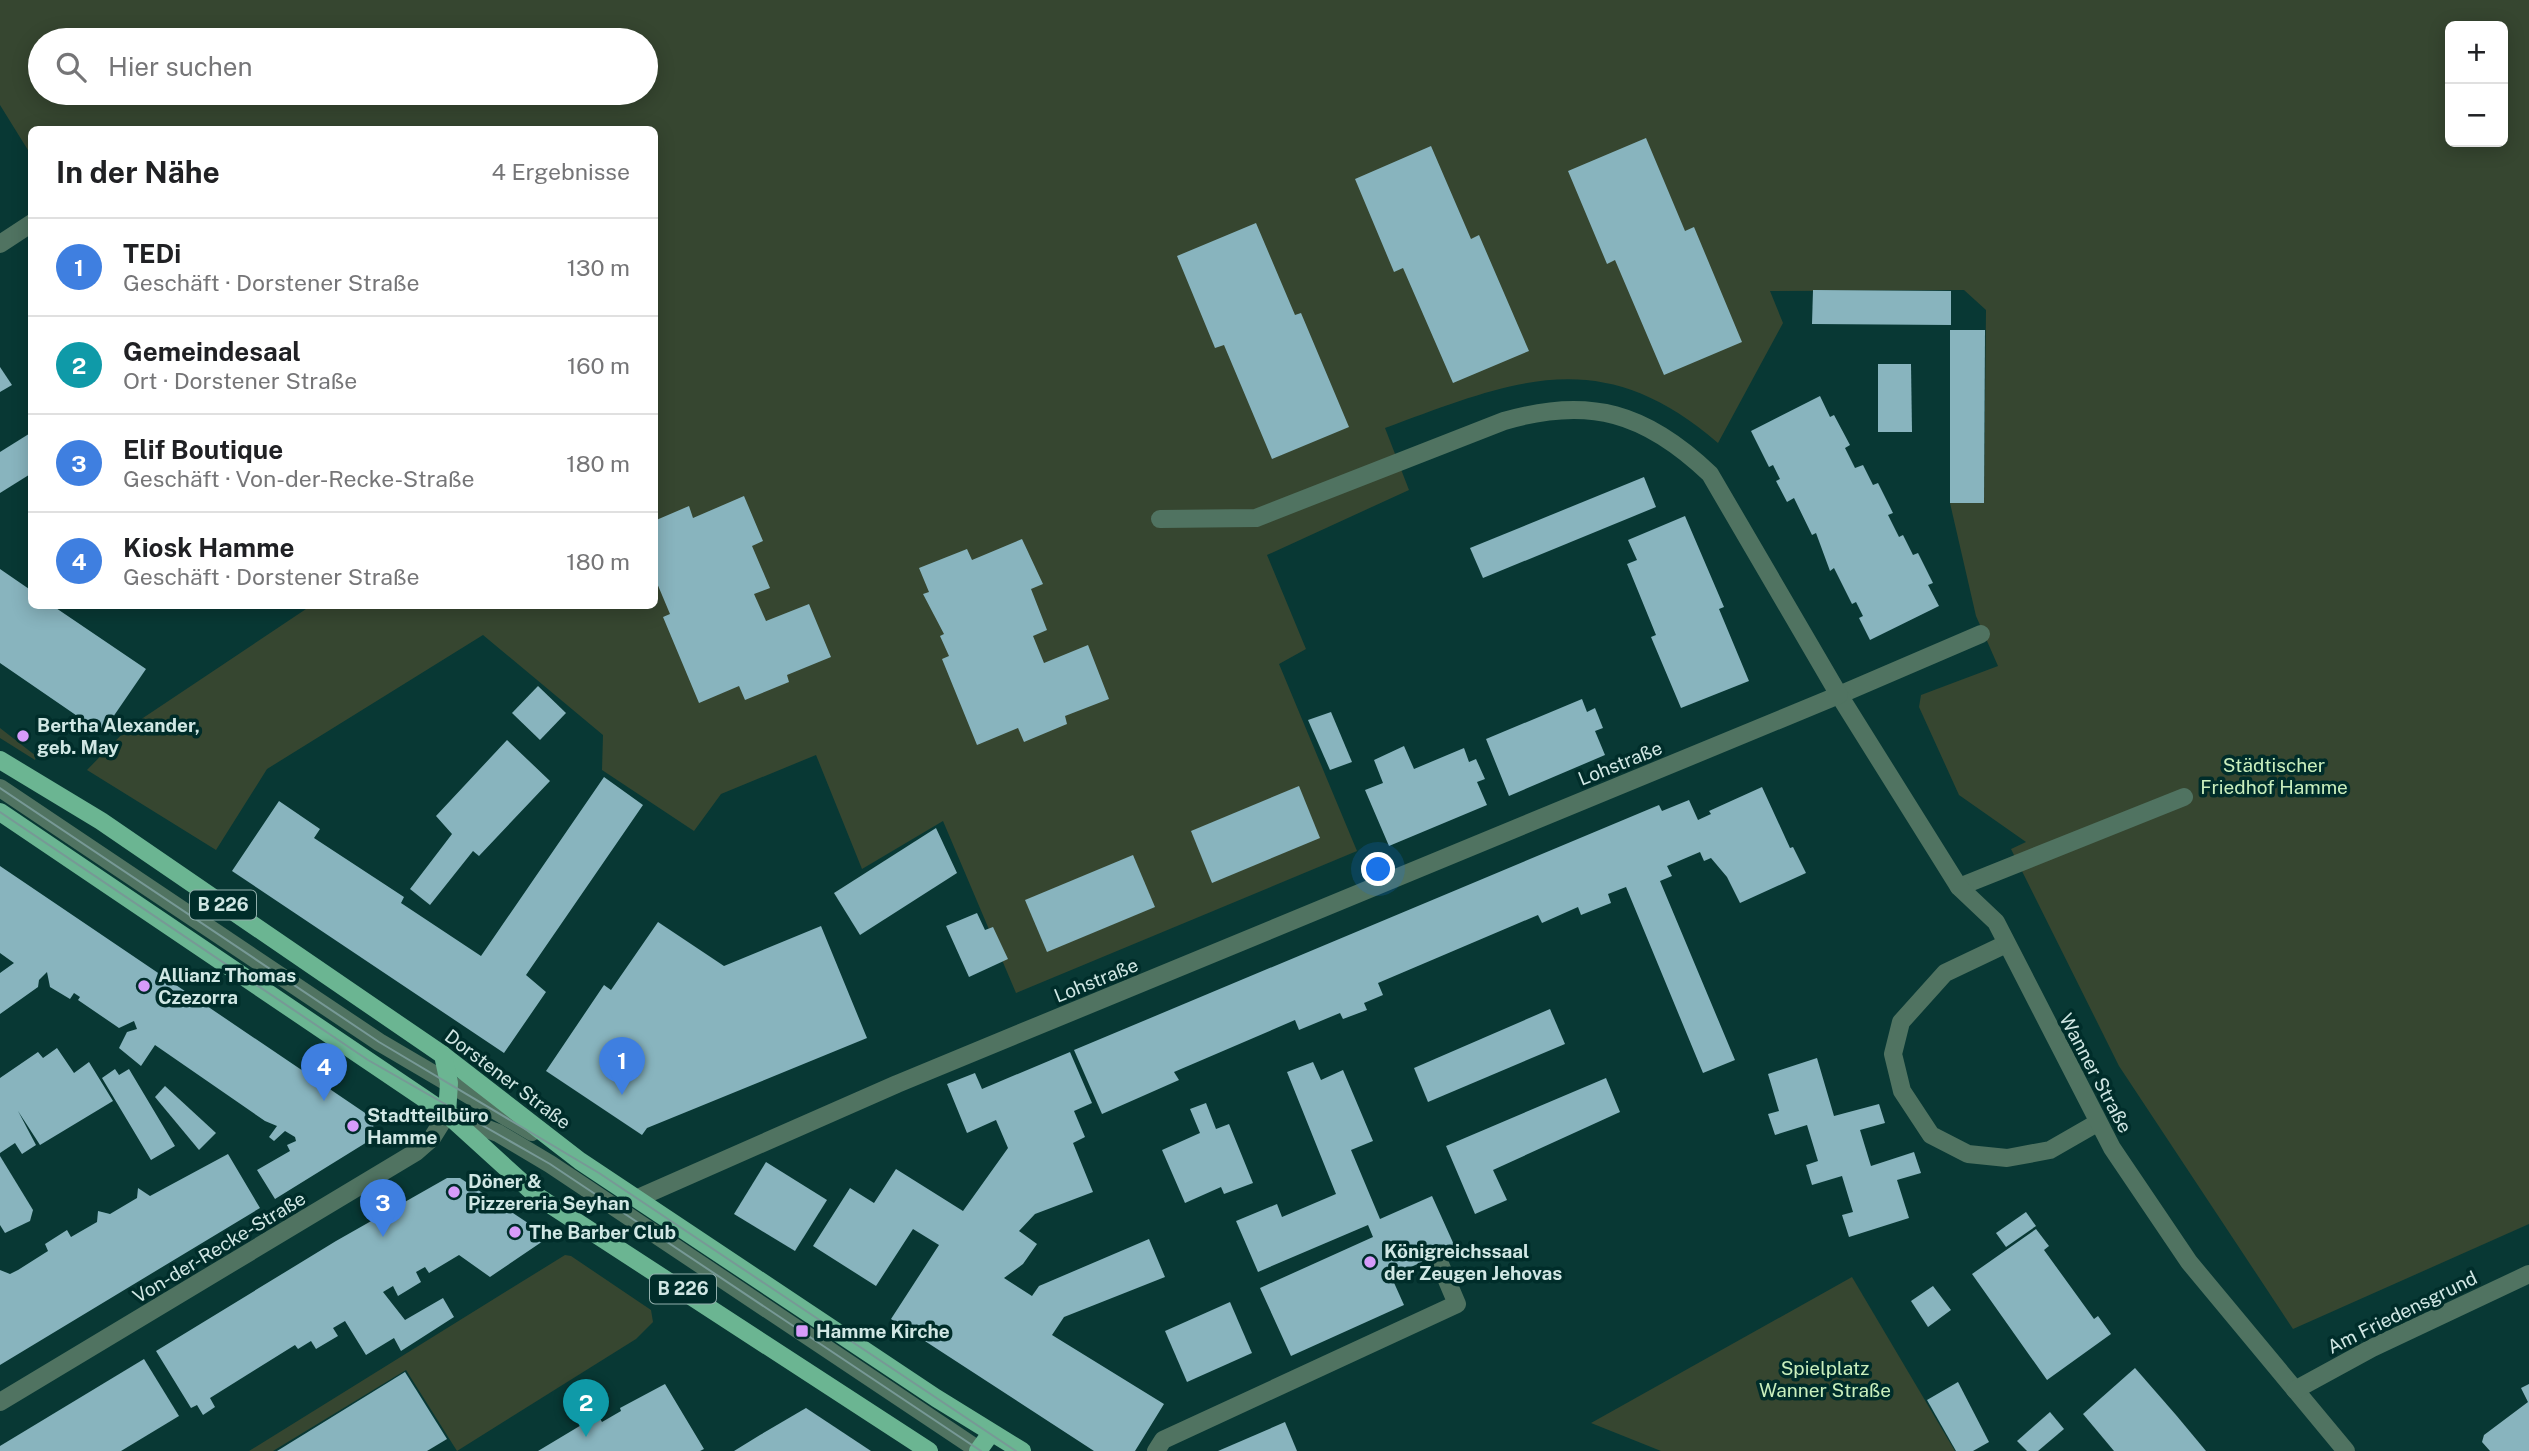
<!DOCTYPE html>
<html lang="de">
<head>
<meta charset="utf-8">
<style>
	body { margin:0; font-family:"Public Sans",sans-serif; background:#f2f2f2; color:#202124 }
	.controls { position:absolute; right:21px; top:21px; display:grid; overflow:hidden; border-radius:10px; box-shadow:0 4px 18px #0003 }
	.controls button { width:63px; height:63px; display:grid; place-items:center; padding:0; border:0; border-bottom:2px solid #e0e0e0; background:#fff; color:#202124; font:35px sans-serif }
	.you { position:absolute; left:1379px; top:870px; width:24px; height:24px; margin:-18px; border:5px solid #fff; border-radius:50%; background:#1a73e8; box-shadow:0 0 0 10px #1a73e833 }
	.badge { display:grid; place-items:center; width:46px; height:46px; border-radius:50%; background:#ea580c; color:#fff; font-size:23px; font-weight:700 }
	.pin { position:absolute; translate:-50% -58px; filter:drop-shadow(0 2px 4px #0008) }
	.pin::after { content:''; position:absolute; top:37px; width:24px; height:21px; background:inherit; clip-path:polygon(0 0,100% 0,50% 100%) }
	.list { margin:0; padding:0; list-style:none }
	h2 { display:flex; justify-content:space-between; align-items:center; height:91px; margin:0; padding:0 28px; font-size:30px }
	h2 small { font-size:23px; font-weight:400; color:#757577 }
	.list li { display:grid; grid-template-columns:46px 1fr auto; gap:21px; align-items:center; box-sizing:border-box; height:98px; padding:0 28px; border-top:2px solid #e0e0e0 }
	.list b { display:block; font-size:26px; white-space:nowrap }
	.list p { margin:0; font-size:23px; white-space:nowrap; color:#757577 }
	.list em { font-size:23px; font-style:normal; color:#757577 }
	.icon { flex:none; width:38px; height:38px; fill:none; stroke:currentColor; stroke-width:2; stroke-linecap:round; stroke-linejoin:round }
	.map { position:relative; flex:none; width:2529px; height:1451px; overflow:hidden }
	.search { position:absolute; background:#fff; box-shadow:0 4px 18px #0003; left:28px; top:28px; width:630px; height:77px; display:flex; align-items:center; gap:18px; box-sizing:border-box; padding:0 24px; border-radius:38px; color:#757577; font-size:26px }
	.panel { position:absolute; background:#fff; box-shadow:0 4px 18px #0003; left:28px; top:126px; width:630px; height:483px; border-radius:10px }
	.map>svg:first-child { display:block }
	.green { fill:#364630; fill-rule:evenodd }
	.building { fill:#88b4be }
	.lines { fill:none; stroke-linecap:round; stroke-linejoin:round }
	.lane { stroke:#507361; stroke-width:18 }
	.street { stroke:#507361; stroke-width:18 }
	.primary { stroke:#6bb592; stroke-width:18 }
	.tram { stroke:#779996; stroke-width:2 }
	.poi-dot { fill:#d69bfa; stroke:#002d2a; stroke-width:2.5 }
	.labels { text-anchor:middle; stroke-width:7; stroke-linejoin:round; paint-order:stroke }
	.shield { fill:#002d2a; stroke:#92afac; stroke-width:2 }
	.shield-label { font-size:18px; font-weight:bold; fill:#d0e7e4 }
	.poi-label { font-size:19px; font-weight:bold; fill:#d0e7e4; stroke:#002d2a; text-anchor:start }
	.street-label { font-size:19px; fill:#d0e7e4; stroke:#002d2a }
	.park-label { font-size:19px; fill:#caefbd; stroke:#002d2a }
</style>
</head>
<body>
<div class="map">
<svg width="2529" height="1451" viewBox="0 0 2529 1451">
	<rect width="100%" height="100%" fill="#083834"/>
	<!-- green -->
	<g class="green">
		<path d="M0,0h2529v1224l-236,105 -174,-263 -108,-217 15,-7 -67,-47 -40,-88 2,-12 77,-29 -22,-50 -26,-113h34l2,-193 -22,-20 -194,1 13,32 -65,120c-117,-101 -203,-63 -333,-15l24,62 -142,65 39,94 -27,15 78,187 -341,142 -73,-172 -81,48 -46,-114 -95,39 -27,37 -92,-61 1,-35 -120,-100 -216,134 -51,81 -129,-80 41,-42 178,-119 -2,-3h350v-476h-622l-1,25 -31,-50zM2450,26h53v116h-53zM40,40h606v53h-606z"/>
		<path d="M0,728l36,28 -1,4 -35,-22z"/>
		<path d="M565,1255l6,1 80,54 2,12 -17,17 -179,112 -51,-81 -133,81h-24z"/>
		<path d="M1852,1277l103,174h-294l-70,-28z"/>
	</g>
	<!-- building -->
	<g class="building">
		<path d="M1646,138l39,93 9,-4 48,115 -78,33 -49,-115 -8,4 -39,-93z"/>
		<path d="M1431,146l40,93 8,-4 50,116 -76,32 -50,-115 -9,4 -39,-93z"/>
		<path d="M1256,223l39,92 6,-2 48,114 -77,32 -48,-114 -9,3 -38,-92z"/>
		<path d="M1813,290l138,1v34l-139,-1z"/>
		<path d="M1950,330h35l-1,173h-34z"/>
		<path d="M1878,364h33l1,68h-34z"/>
		<path d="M0,367l12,18 -12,7z"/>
		<path d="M1820,396l10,21 4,-2 16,30 -5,3 10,20 8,-3 10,20 5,-2 15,30 -5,2 11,22 4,-2 10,20 5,-2 15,30 -5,2 11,21 -69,34 -11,-22 4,-2 -7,-14 -4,2 -18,-36 -4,3 -14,-38 -4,2 -18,-37 -7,4 -11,-21 4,-2 -7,-14 -4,2 -18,-36z"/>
		<path d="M32,432v41l-32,20v-41z"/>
		<path d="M1644,477l12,30 -173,71 -13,-30z"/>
		<path d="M744,496l19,45 -11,5 18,42 -16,6 12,27 43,-17 22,53 -44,18 2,7 -44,18 -6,-14 -40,17 -36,-86 7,-3 -16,-38v-55l35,-15 4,12z"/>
		<path d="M1685,516l39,91 -5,2 30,72 -68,27 -30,-71 5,-2 -29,-71 10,-4 -9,-20z"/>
		<path d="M1022,539l21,45 -12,5 16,41 -14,6 11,27 44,-18 21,54 -44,17 2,8 -43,18 -6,-14 -41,17 -35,-86 7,-3 -9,-20 4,-2 -21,-40 6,-2 -10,-24 48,-19 5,11z"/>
		<path d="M0,569l32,22v15h21l93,63 -44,64 -102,-70z"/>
		<path d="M538,686l28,27 -26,27 -28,-27z"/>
		<path d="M1582,699l5,13 8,-4 8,20 -8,3 10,24 -96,41 -23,-57z"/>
		<path d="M1331,712l21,50 -22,8 -22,-50z"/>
		<path d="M507,740l43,41 -71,75 -6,-5 -43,54 -20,-16 42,-55 -16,-18z"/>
		<path d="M1404,746l10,23 50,-21 5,14 7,-3 9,20 -8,3 10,23 -98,41 -24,-56 18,-7 -9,-23z"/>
		<path d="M604,777l39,28 -117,170 20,17 -42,61 -272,-182 47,-70 41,28 -6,9 90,59 -3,6 80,53z"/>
		<path d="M1299,786l21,52 -108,45 -21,-52z"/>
		<path d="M1762,787l28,61 3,-1 13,26 -66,30 -13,-26 -16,-19 -7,3 -4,-9 -33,14 5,10 -12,5 75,179 -32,13 -77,-186 -18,7 3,9 -30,12 -3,-8 -36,16 -4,-8 -160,68 5,12 -19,8 3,7 -24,9 -3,-6 -41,17 -4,-10 -121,52 5,8 -77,34 -28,-64 585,-245 3,6 27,-11 9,20 13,-6 -2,-3z"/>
		<path d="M936,828l21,45 -97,62 -26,-42z"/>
		<path d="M1133,855l22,52 -108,45 -22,-52z"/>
		<path d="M0,866l374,253 -2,20 -97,60 -18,-29 33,-19 -3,-6 9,-4 -1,-4 -10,-6 -11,10 -5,-4 8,-11 -12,-5 -110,-76 -14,21 -22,-18 8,-16 10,-3 -3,-8 -15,7 -41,-28 2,-3 -6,-4 -4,6 -20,-12 -3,-15 -8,8 -1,7 -38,27v-41l14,-10 -14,-10z"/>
		<path d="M977,913l8,17 8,-3 15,32 -39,18 -23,-51z"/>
		<path d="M658,922l66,44 97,-40 46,112 -220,90 -5,7 -96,-64 58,-86 7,5z"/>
		<path d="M1550,1009l15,35 -137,58 -14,-34z"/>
		<path d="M57,1048l17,25 15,-11 24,39 -73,44 -22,-34 18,34 -14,9 -7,-11 -15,10v-75l38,-26 5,6z"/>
		<path d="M1070,1052l22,51 -18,8 11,26 -12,6 20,49 -58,22 -16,17 18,13 -14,20 -19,14 28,18 7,-10 110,-47 16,38 -101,40 -12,18 112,69 -29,47h-41l-203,-132 48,-74 -26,-16 -37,57 -63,-40 37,-58 24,15 22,-34 67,42 45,-63 -12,-28 -29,13 -20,-49 28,-11 7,16z"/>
		<path d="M1817,1058l17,58 45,-12 6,19 -25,7 11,36 43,-14 7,21 -24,7 12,38 -60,19 -7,-22 11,-3 -11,-36 -30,9 -6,-20 12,-4 -11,-36 -32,10 -7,-21 11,-3 -11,-37z"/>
		<path d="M1313,1062l8,18 22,-10 30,71 -22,9 29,69 52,-23 23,51 -64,29 13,29 -113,51 -31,-68 113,-51 -5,-12 -110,47 -22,-51 41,-17 5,13 54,-23 -49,-122z"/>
		<path d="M115,1069l4,6 10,-6 46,77 -24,14 -49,-82z"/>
		<path d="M1606,1078l14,34 -127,58 14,30 -32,14 -29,-68z"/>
		<path d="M165,1086l51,47 -17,17 -44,-53z"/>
		<path d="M1206,1103l10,26 13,-5 24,59 -29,11 -3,-7 -36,16 -23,-53 38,-17 -10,-24z"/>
		<path d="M228,1154l32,54 -260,157v-95l10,4 8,-4 30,-19 -3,-7 22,-14 4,7 26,-15 1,-11 12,3 27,-16 1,-10 12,8z"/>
		<path d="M0,1156l33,54 -3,11 -25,12 -5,-8z"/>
		<path d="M766,1162l61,38 -32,51 -61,-37z"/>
		<path d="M447,1178h13l89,59 -59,40 -31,-22 -30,18 -4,-6 -9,5 5,10 -23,14 -5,-10 -10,6 22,28 38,-22 11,19 -53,34 -7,-13 -28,17 -21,-34 -12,7 5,8 -22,13 -5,-8 -13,8 -3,-4 -85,53 5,9 -12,8 -6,-10 -6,3 -35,-57 180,-110z"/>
		<path d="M2026,1212l10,14 -30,21 -10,-14z"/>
		<path d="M2036,1229l13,17 -5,4 50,69 4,-3 13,18 -64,46 -75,-106z"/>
		<path d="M1933,1286l18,24 -23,17 -17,-26z"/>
		<path d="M1230,1302l22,51 -65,29 -22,-51z"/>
		<path d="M144,1359l35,57 -58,35h-121v-5z"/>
		<path d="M2135,1368l41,47 30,36h-92l-31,-37z"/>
		<path d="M405,1372l42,67 -20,12h-150z"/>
		<path d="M1958,1382l31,60 -16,9h-17l-29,-51z"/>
		<path d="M665,1384l39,65 -4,2h-162l60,-36 4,7 19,-11 -1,-3z"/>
		<path d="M2529,1384v67h-39l-8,-9 2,-7 44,-33 -7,-14z"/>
		<path d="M806,1408l65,43h-137l26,-16z"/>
		<path d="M2050,1412l14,17 -26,22h-11l-10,-10z"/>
		<path d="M1285,1422l12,29h-79z"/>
	</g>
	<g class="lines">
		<!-- lane -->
		<g class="lane">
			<path d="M0,244l32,-21"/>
			<path d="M1839,695l142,-61"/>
			<path d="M0,788l379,254 153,90"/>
			<path d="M1959,887l225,-90"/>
			<path d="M2006,944l-61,29 -44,49 -8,32 9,37 29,44 37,19 39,4 43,-8 47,-27"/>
			<path d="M447,1114l51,19 52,31 430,287"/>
			<path d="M1156,1451l7,-11 294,-136 -17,-40"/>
		</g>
		<!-- street -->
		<g class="street">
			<path d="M1839,695l120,192 37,35 116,226 77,114 157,189"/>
			<path d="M638,1198l259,-114 942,-389 -129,-221c-64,-61 -120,-78 -206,-53l-248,97 -96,1"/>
			<path d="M2295,1390l77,-42 157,-74"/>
			<path d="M0,1402l416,-250 16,-14 15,-24"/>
		</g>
		<!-- primary -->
		<g class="primary">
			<path d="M0,760l101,61 342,234 137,106 356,237 86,53"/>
			<path d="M0,812l447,302 90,82 392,255"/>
			<path d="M443,1055l6,28 -2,31"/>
			<path d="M978,1451l13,-18"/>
		</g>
		<!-- tram -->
		<g class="tram">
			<path d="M0,788l379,254 220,131 417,278"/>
			<path d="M0,812l368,248 182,104 431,287"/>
		</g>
	</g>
	<!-- markers -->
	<g class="poi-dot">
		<circle cx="23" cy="736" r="7"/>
		<circle cx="144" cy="986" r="7"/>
		<circle cx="353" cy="1126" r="7"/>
		<circle cx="454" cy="1192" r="7"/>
		<circle cx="515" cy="1232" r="7"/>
		<circle cx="1370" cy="1262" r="7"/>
		<rect x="795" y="1324" width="14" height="14" rx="3.5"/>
	</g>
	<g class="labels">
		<!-- shield labels -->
		<g class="shield">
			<rect x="190" y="890.5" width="66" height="29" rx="5"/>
			<rect x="650" y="1274.5" width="66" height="29" rx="5"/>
		</g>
		<g class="shield-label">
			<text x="223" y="911">B 226</text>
			<text x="683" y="1295">B 226</text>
		</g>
		<!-- poi labels -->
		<g class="poi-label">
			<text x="37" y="732">Bertha Alexander,<tspan x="37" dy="22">geb. May</tspan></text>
			<text x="158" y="982">Allianz Thomas<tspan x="158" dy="22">Czezorra</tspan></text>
			<text x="367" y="1122">Stadtteilbüro<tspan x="367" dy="22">Hamme</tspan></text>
			<text x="468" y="1188">Döner &amp;<tspan x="468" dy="22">Pizzereria Seyhan</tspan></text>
			<text x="529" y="1239">The Barber Club</text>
			<text x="1384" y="1258">Königreichssaal<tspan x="1384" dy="22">der Zeugen Jehovas</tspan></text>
			<text x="816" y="1338">Hamme Kirche</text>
		</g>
		<!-- street labels -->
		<g class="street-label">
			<text transform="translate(1620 763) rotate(-22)" y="7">Lohstraße</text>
			<text transform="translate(1096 980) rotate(-22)" y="7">Lohstraße</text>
			<text transform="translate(2096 1073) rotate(62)" y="7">Wanner Straße</text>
			<text transform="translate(508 1079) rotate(37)" y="7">Dorstener Straße</text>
			<text transform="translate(219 1247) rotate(-31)" y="7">Von-der-Recke-Straße</text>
			<text transform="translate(2402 1312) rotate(-26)" y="7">Am Friedensgrund</text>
		</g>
		<!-- park labels -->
		<g class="park-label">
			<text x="2274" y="772">Städtischer<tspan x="2274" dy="22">Friedhof Hamme</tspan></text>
			<text x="1825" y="1375">Spielplatz<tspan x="1825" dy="22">Wanner Straße</tspan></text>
		</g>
	</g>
</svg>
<div class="controls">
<button>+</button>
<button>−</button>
</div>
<div class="you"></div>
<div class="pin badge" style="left:622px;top:1095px;background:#3f7fe0">1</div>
<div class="pin badge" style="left:586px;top:1437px;background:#0f9aa8">2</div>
<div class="pin badge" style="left:383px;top:1237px;background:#3f7fe0">3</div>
<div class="pin badge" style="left:324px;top:1101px;background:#3f7fe0">4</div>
<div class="search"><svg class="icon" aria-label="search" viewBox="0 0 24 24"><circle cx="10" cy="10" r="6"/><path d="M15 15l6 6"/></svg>Hier suchen</div>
<section class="panel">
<h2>In der Nähe<small>4 Ergebnisse</small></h2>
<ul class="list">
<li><span class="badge" style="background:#3f7fe0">1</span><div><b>TEDi</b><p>Geschäft · Dorstener Straße</p></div><em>130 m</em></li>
<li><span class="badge" style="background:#0f9aa8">2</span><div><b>Gemeindesaal</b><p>Ort · Dorstener Straße</p></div><em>160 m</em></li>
<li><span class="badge" style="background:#3f7fe0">3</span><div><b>Elif Boutique</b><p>Geschäft · Von-der-Recke-Straße</p></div><em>180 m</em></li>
<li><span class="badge" style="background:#3f7fe0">4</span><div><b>Kiosk Hamme</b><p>Geschäft · Dorstener Straße</p></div><em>180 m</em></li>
</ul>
</section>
</div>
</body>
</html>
